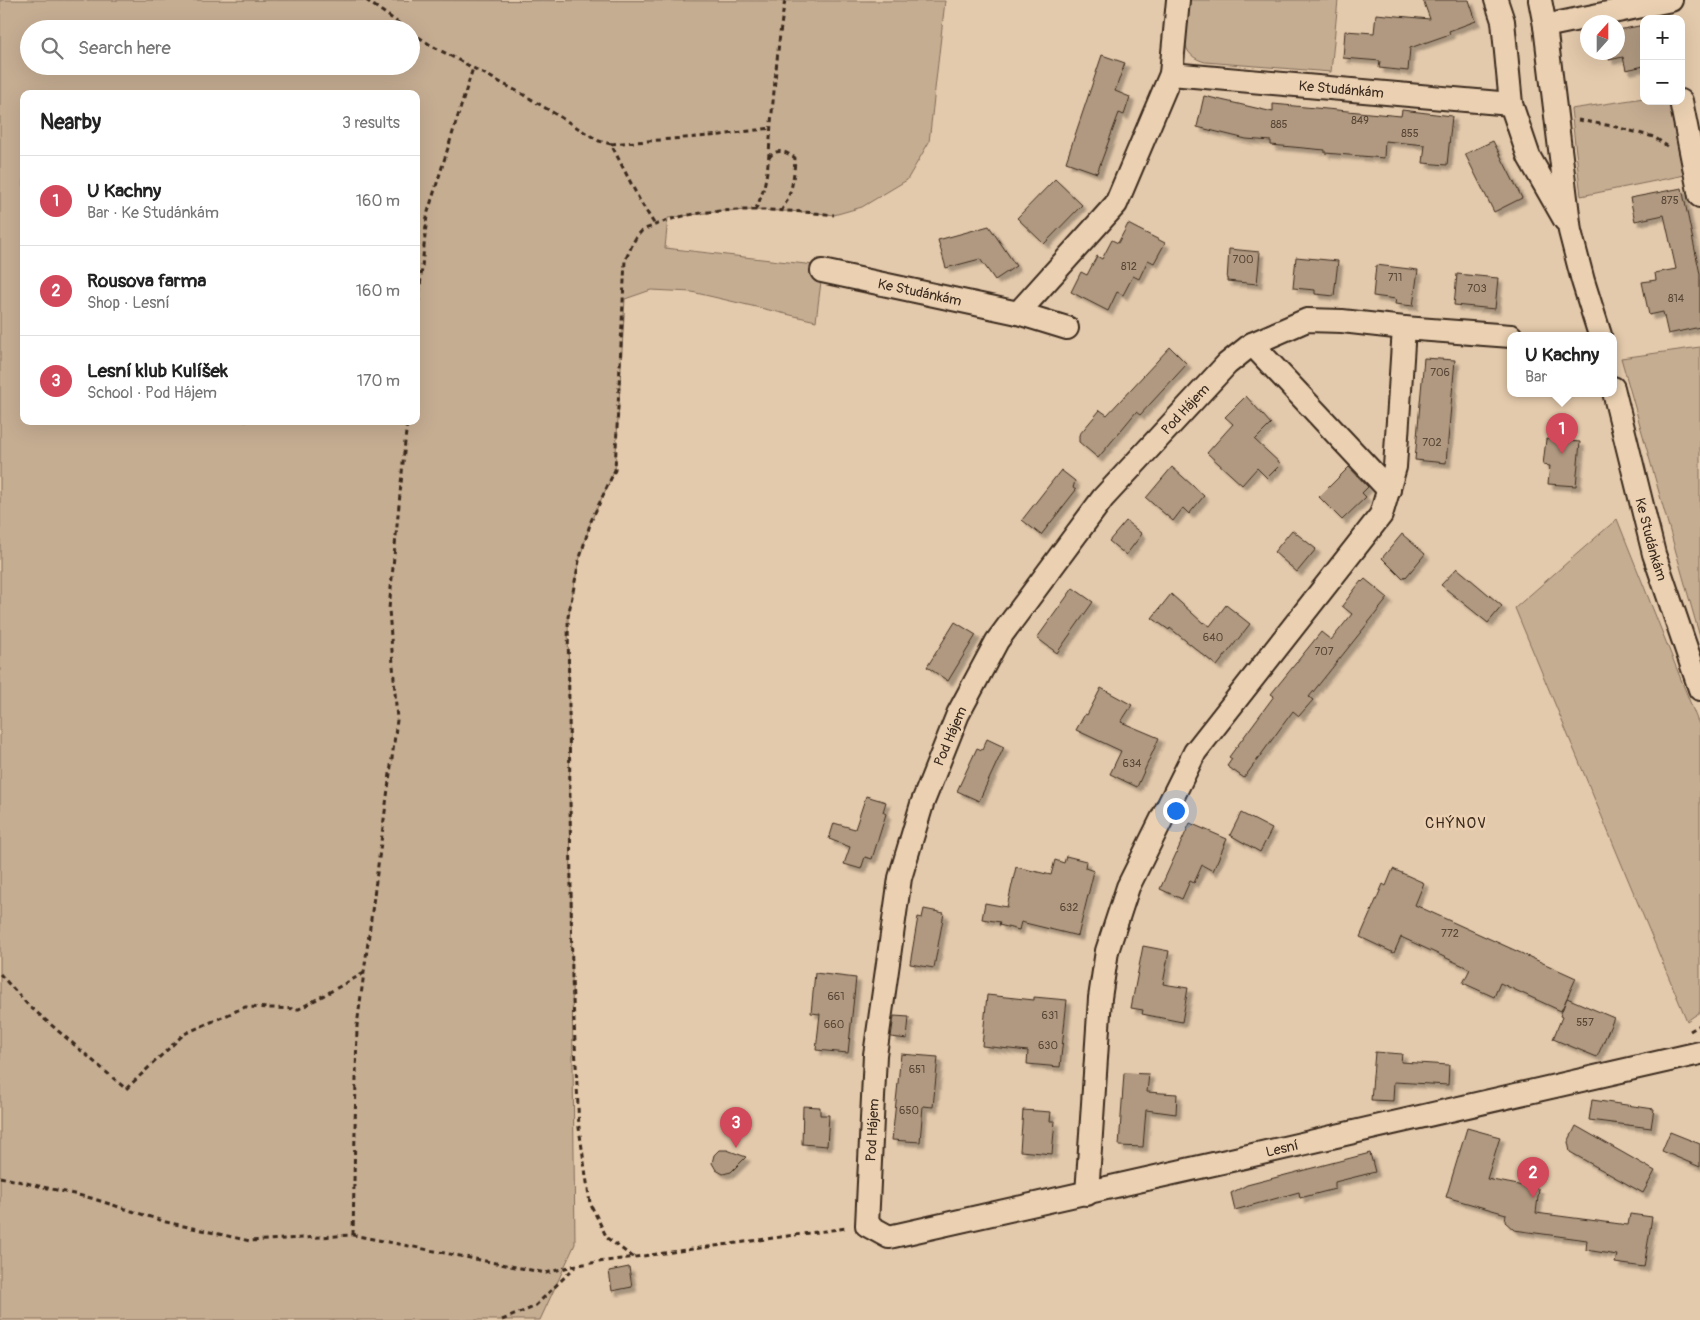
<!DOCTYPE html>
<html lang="en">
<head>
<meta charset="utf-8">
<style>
	body { margin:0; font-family:Pangolin,sans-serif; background:#f2f2f2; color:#222 }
	.controls { position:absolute; right:15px; top:15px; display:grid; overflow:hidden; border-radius:10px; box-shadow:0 5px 20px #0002 }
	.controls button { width:45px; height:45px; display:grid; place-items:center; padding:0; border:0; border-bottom:1px solid #e0e0e0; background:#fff; color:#222; font:25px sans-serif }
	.compass { position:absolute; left:1580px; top:15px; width:45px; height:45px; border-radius:50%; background:#fff; box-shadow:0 5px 20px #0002; rotate:21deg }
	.you { position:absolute; left:1175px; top:810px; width:18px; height:18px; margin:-12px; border:4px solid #fff; border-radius:50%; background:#1a73e8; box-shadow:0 0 0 8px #1a73e833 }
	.badge { display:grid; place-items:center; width:32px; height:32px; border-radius:50%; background:#d1495b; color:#fff; font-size:16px; font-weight:700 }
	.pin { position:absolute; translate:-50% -41px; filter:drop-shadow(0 1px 2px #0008) }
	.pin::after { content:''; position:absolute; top:26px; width:18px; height:15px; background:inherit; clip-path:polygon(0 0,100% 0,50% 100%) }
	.popup { position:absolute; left:1507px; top:332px; width:110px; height:65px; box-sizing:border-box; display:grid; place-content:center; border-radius:10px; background:#fff; filter:drop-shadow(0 1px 4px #0005); font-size:16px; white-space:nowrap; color:#767676 }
	.popup b { font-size:19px; color:#222 }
	.popup::after { content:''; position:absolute; left:50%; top:100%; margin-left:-10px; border:10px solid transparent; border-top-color:#fff }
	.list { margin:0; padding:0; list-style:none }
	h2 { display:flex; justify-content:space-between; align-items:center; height:65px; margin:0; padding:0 20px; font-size:21px }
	h2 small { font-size:16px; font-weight:400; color:#767676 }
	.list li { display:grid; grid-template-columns:32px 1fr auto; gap:15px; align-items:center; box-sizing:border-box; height:90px; padding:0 20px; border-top:1px solid #e0e0e0 }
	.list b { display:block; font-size:19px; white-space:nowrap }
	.list p { margin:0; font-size:16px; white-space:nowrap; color:#767676 }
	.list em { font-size:16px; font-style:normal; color:#767676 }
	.icon { flex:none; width:28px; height:28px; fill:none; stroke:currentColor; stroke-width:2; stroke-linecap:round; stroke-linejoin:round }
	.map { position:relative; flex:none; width:1700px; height:1320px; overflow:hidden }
	.search { position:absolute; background:#fff; box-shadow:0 5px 20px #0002; left:20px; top:20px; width:400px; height:55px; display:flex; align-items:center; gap:12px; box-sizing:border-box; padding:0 18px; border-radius:28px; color:#767676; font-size:19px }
	.panel { position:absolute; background:#fff; box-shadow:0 5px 20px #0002; left:20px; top:90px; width:400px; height:335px; border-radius:10px }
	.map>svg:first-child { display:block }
	.green { fill:#c5ad92; stroke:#806c58; fill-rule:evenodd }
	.building { fill:#b09980; stroke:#3b2a1e; filter:url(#shadow) }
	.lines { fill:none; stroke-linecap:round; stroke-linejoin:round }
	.minor-casing { stroke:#3b2a1e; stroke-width:26 }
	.path { stroke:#3b2a1e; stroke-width:3; stroke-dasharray:5 4; stroke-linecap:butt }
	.minor { stroke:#ebd1b2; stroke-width:22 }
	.labels { text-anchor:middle; stroke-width:5; stroke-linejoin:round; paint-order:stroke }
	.number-label { font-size:11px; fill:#584636 }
	.street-label { font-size:14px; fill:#3b2a1e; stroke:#ebd1b2 }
	.neighbourhood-label { font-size:15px; letter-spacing:1px; fill:#3b2a1e; stroke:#ebd1b2 }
</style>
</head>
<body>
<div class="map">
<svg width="1700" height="1320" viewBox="0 0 1700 1320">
	<defs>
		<filter id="shadow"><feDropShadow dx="4.5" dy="4.5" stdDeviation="1" flood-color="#0004"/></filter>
	</defs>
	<rect width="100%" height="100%" fill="#e4caac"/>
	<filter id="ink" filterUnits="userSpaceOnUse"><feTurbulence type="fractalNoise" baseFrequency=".02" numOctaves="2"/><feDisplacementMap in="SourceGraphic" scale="10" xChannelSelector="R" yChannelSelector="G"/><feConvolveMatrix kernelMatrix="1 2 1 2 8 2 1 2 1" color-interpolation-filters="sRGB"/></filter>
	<g filter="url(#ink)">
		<!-- green -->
		<g class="green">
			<path d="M0,0l945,1 -16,141 -22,38 -45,27 -28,8 -26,-3 -53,-2 -34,1 -53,7 -3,30 158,18 -7,55 -124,-29 -41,-2 -26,9 -10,171 -24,51 -12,40 -11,56 7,627 -35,76h-540zM29,29h382v37h-382zM24,94h392v327h-392z"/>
			<path d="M1188,0h150l-7,72 -126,-10c-11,-3 -19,-9 -20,-21z"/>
			<path d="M1644,98v3h37l14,72 -114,23 -10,-87z"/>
			<path d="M1700,347v290l-79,-279z"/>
			<path d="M1617,519l83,208v285l-13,9 -172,-413z"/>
		</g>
		<!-- building -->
		<g class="building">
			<path d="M1423,0h46l7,21 -27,10 1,3 -40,14 -2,23 -29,-3 1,-7 -37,-3 2,-27 29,2 2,-19 54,5z"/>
			<path d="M1644,25v41l-18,4 -3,-13 -14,3 -2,-8h11v-22z"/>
			<path d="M1102,55l23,8 -10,28 15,6 -6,18 -5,-2 -22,60 -31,-11z"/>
			<path d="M1204,96l69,16v-8l128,12 1,-6 50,6 -5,49 -24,-2 2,-18 -40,-4 -1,17 -59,-5v-3l-54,-5v-4l-25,-2 -49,-12z"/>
			<path d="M1493,141l29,57 -28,14 -29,-58z"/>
			<path d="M1055,179l27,26 -38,39 -27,-26z"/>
			<path d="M1682,188l18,86v53l-32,7 -5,-22 -14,3 -7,-33 14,-2 -1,-7 21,-4 -12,-54 -29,6 -5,-23z"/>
			<path d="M1128,224l37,19 -11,20 -6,-3 -9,19 -6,-3 -10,19 -6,-3 -9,19 -37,-19 10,-20 6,3 10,-19 5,3 10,-19 6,3z"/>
			<path d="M989,226l27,40 -21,14 -15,-21 -34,9 -8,-28z"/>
			<path d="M1229,249l31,3 -3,32 -30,-3z"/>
			<path d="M1296,257l42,4 -4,35 -19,-2v-4l-22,-2z"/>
			<path d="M1376,265l42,5 -5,36 -18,-2 1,-5 -23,-3z"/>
			<path d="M1457,274l41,4 -3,31 -41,-4z"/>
			<path d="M1170,347l17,17 -47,51 -4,-3 -38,46 -19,-16v-7l21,-25 7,5z"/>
			<path d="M1424,358l31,2 -9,103 -31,-3z"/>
			<path d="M1246,396l25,28 -16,16 26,24 -14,14 -10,-10 -15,17 -35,-32 26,-29 -8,-7z"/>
			<path d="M1546,439l34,3 -4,44 -28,-2 2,-18 -7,-1z"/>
			<path d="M1172,467l32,29 -15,18 -6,-6 -10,13 -27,-23z"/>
			<path d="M1349,467l19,20 -6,6 4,4 -24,23 -23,-23z"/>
			<path d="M1061,470l14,11 -2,7 3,2 -35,45 -19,-15z"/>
			<path d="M1126,521l16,13 -16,21 -17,-14z"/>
			<path d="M1292,530l24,19 -19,23 -23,-20z"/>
			<path d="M1402,534l23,20 -19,23 -1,-1 -2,3 -21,-21z"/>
			<path d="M1457,568l45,38 -14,17 -47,-38z"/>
			<path d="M1365,579l23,19 -79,99 4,3 -14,16 -6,-5 -49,67 -17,-12 5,-7 -3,-2 45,-61 -3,-2 50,-62 10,8 21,-26 -10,-8 19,-25 1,1z"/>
			<path d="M1073,588l20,14 -36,51 -20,-15z"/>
			<path d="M1171,594l32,29 1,-1 6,4 16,-21 24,19 -33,42 -47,-38 -1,2 -17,-12z"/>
			<path d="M955,622l21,13 -28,46 -21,-14z"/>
			<path d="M1101,688l31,17 -11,17 38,16 -22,49 -27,-13 11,-23 -45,-21 9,-16 2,1z"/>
			<path d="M987,739l17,8 -25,54 -22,-10 20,-43 5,2z"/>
			<path d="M866,796l20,6 -3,10 3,2 -14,45 -7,-2 -4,12 -17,-5 6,-17 -21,-8 5,-16 21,6z"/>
			<path d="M1241,813l31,16 -12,23 -30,-17z"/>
			<path d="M1190,823l37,16 -14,32 -11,-6 -8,18 -4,-2 -8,18 -22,-10z"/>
			<path d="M1066,856l20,5 -1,7 9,3 -16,65 -57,-14 -2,8 -20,-5 1,-3 -18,-3 3,-16 22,4 9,-40 35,8 4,-15 9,3z"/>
			<path d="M1393,869l31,14 -9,22 161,73 -15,33 -61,-28 -6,14 -31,-14 7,-14 -69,-32 -7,16 -34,-16 23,-53 3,2z"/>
			<path d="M924,909l20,4 -10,55 -24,-4 8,-47 4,1z"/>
			<path d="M1143,946l26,5 -6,33 25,4 -6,34 -40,-8 1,-4 -12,-2z"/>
			<path d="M815,973l41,5 -8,75 -32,-3 4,-36 -9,-1z"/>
			<path d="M987,995l47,5v-3l33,3 -7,67 -33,-3 1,-13 -46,-5z"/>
			<path d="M1567,998l47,20 -17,39 -44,-18 9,-22 -2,-1z"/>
			<path d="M894,1016l15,1 -2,22 -16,-2z"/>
			<path d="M1375,1052l27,2 -1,8 48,3 -1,20 -54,-3 -1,19 -22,-1z"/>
			<path d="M901,1054l37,3 -5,50 -10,-1 -3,36 -28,-2z"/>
			<path d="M1124,1073l25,1 -2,18 30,2 -1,20 -30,-4 -3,37 -24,-1z"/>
			<path d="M1592,1100l62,9 -3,19 -62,-8z"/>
			<path d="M803,1106l17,1v8h9l-2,31 -25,-2z"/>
			<path d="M1023,1110l28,2 -1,9h5l-3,33 -32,-3z"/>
			<path d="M1576,1126l79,45 -12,22 -73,-41 -2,-10z"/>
			<path d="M1467,1128l33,9 -13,42 52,10 -3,24 92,12 2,-11 22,3 -8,50 -29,-4 2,-8 -31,-5 1,-10 -73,-10 -9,-8 1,-8 -60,-17z"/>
			<path d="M1670,1132l30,12v23l-38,-16z"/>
			<path d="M719,1150h8l19,7 -15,15 -8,2 -7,-4 -4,-7 2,-8z"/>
			<path d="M1370,1153l5,19 -40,10v7l-35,9 -1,-6 -64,18 -4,-17 16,-8z"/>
			<path d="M629,1267l3,20 -20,4 -3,-20z"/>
		</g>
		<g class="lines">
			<defs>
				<g id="minor">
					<path d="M1496,0l7,21 8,83 18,53 36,63"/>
					<path d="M1540,0l5,26 25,205 13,50 17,54"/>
					<path d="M1545,26l126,-26"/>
					<path id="s1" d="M1171,74l340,30"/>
					<path d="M1681,101l19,95"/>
					<path id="s2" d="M822,271l196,42 49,15"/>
					<path d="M1018,313l98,-109 55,-130 7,-74"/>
					<path id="s3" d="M1511,336l-107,-8 -62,-7 -35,-1 -55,24 -25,20 -124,134 -106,143 -39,73 -36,90 -22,74 -25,177 -8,170 22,12c271,-59 540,-124 811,-184"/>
					<path d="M1252,344l137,146"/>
					<path id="s4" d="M1613,388l41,166 46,135"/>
					<path d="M1087,1194l13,-196 7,-47 21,-64 67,-135 186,-237 14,-48 9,-139"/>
				</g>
			</defs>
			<!-- minor casing -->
			<use href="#minor" class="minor-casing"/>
			<!-- path -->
			<g class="path">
				<path d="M366,0l41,29"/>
				<path d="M411,32l21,14 94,50 73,45 12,3 29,57 15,24"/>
				<path d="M1578,120l34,6 42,11 13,9"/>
				<path d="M611,144l110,-9 50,-7"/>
				<path d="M769,158c7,-11 18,-6 26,0 -1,20 -3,37 -14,53"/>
				<path d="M755,210c14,-25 14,-59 16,-87 4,-41 7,-82 14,-123"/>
				<path d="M416,329l11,-114 46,-147"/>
				<path d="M0,974l28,31 98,84 58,-55 61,-27 54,2 65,-36"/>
				<path d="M1690,1031l10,-6"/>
				<path d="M0,1177l91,21 75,24 84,19 103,-6 193,38 31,-8 269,-37"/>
				<path d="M353,1235l4,-209 40,-306 -8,-111 18,-188"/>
				<path d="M633,1257l-26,-19 -17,-35 -11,-75 -7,-150 -4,-361 11,-56 12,-40 24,-51 10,-210c5,-8 8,-21 15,-27 2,-4 9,-5 13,-7 46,-22 130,-17 181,-11"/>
				<path d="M502,1320l32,-13 42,-41"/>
			</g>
			<!-- minor -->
			<use href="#minor" class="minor"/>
		</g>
	</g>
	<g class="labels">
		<!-- number labels -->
		<g class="number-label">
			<text x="1360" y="124">849</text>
			<text x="1279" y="128">885</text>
			<text x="1410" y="137">855</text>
			<text x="1670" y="204">875</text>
			<text x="1243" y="263">700</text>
			<text x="1129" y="270">812</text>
			<text x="1395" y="281">711</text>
			<text x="1477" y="292">703</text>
			<text x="1676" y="302">814</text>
			<text x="1440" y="376">706</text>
			<text x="1432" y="446">702</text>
			<text x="1213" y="641">640</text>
			<text x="1324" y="655">707</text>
			<text x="1132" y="767">634</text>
			<text x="1069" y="911">632</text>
			<text x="1450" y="937">772</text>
			<text x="836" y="1000">661</text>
			<text x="1050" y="1019">631</text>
			<text x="1585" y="1026">557</text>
			<text x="834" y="1028">660</text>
			<text x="1048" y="1049">630</text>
			<text x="917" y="1073">651</text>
			<text x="909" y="1114">650</text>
		</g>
		<!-- street labels -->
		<g class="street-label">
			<text dy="5" stroke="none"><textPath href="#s1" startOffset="171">Ke Studánkám</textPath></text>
			<text dy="5" stroke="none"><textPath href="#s2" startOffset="100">Ke Studánkám</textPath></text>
			<text transform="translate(1185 409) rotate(-47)" y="5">Pod Hájem</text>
			<text dy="5" stroke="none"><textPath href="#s4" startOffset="156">Ke Studánkám</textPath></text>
			<text transform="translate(950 736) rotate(-67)" y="5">Pod Hájem</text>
			<text transform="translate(872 1130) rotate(-87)" y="5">Pod Hájem</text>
			<text dy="5" stroke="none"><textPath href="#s3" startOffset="1691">Lesní</textPath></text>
		</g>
		<!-- neighbourhood labels -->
		<g class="neighbourhood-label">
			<text x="1456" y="828">CHÝNOV</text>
		</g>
	</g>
</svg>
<div class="controls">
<button>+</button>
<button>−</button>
</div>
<svg class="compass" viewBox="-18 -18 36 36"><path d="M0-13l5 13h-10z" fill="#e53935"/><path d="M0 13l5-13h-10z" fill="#767676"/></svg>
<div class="you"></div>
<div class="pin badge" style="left:1562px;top:454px">1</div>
<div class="popup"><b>U Kachny</b>Bar</div>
<div class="pin badge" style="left:1533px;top:1198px">2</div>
<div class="pin badge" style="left:736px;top:1148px">3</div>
<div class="search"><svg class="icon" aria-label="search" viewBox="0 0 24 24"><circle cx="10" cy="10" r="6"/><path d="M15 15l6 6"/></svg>Search here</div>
<section class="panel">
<h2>Nearby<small>3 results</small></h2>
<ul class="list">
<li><span class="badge">1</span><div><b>U Kachny</b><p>Bar · Ke Studánkám</p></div><em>160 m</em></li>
<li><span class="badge">2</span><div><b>Rousova farma</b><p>Shop · Lesní</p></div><em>160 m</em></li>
<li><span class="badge">3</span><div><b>Lesní klub Kulíšek</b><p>School · Pod Hájem</p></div><em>170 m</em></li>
</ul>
</section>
</div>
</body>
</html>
